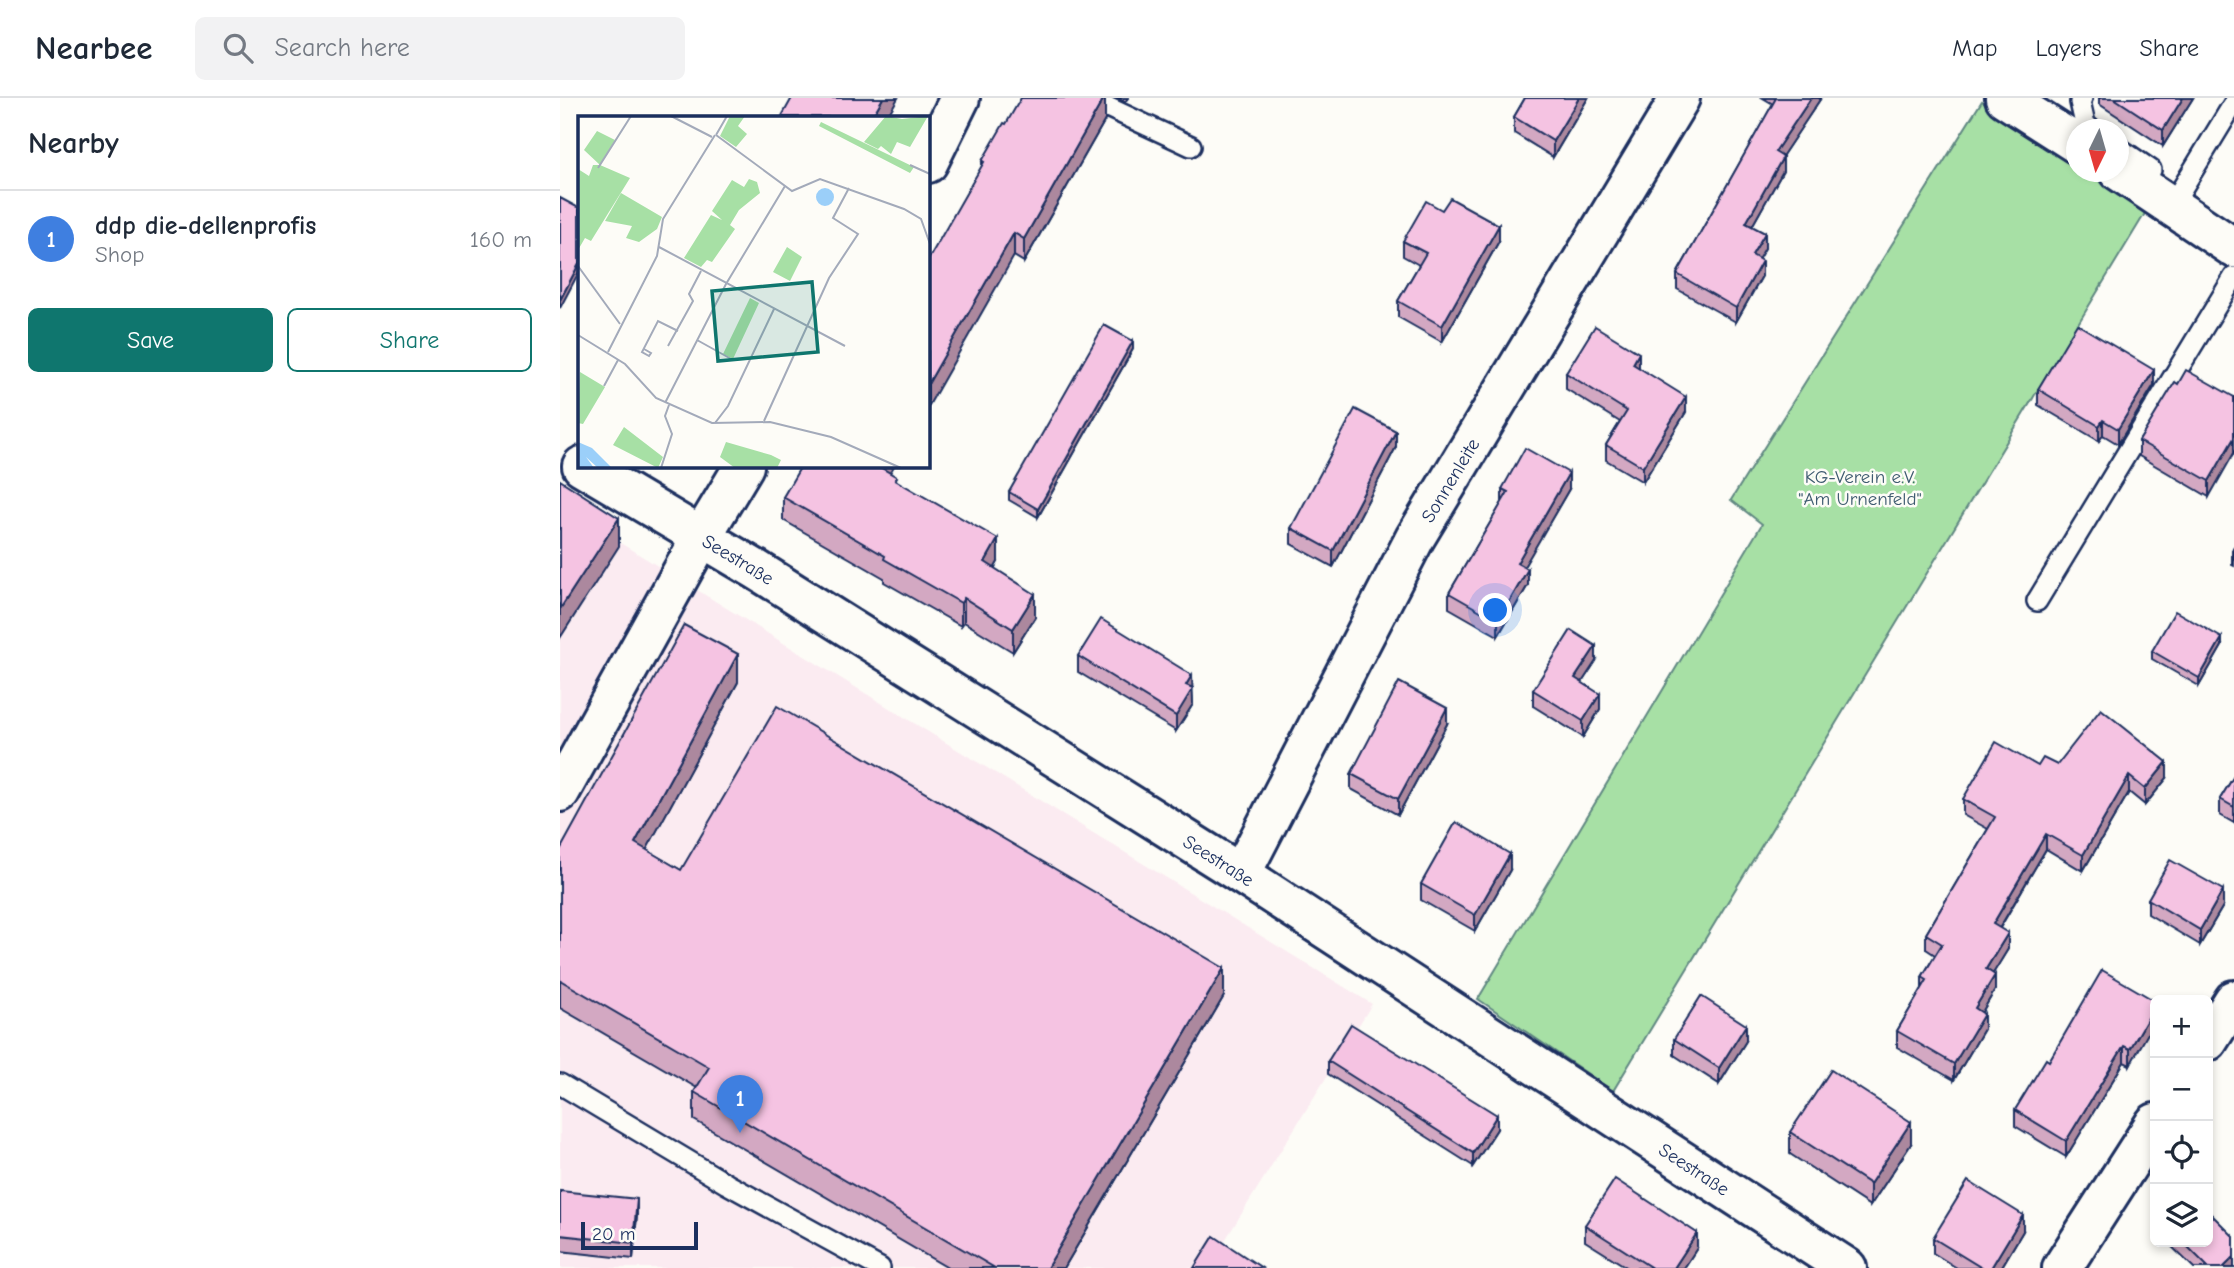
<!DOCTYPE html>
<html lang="en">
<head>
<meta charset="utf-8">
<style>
	body { margin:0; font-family:"Comic Neue",sans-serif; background:#f2f2f3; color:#1f2937 }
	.controls { position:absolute; right:21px; bottom:21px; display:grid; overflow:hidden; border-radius:10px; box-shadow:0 4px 10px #0003 }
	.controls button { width:63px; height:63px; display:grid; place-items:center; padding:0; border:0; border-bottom:2px solid #e0e1e3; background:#fff; color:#1f2937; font:35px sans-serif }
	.compass { position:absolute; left:1506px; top:21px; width:63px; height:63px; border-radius:50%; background:#fff; box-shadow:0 4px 10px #0003; rotate:185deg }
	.scale { position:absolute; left:21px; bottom:18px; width:117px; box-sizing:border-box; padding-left:7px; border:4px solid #1b2f5e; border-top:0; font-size:19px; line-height:24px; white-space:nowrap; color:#1b2f5e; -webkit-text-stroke:5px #fdfcf7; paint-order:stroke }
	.you { position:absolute; left:936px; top:513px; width:24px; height:24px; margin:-18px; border:5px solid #fff; border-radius:50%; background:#1a73e8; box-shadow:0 0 0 10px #1a73e833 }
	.badge { display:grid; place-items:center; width:46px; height:46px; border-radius:50%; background:#0f766e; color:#fff; font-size:23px; font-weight:700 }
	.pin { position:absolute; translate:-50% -58px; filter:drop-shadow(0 2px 4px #0008) }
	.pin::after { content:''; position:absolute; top:37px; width:24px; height:21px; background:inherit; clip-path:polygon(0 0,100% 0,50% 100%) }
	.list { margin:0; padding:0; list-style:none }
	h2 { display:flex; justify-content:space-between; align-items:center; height:91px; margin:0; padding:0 28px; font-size:30px }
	h2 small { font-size:23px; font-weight:400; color:#747a83 }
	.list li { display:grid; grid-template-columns:46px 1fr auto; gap:21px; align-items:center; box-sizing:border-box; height:98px; padding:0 28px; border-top:2px solid #e0e1e3 }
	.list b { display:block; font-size:26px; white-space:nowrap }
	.list p { margin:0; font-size:23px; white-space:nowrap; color:#747a83 }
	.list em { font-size:23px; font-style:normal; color:#747a83 }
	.actions { display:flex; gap:14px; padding:21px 28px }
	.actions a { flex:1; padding:16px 0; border:2px solid #0f766e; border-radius:10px; text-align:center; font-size:24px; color:#0f766e }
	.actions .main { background:#0f766e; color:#fff }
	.icon { flex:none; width:38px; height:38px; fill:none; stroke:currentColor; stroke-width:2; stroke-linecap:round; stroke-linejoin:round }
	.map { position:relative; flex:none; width:1674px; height:1170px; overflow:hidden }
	header { display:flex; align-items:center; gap:42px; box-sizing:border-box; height:98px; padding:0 35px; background:#fff; border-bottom:2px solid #e0e1e3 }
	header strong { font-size:33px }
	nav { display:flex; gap:38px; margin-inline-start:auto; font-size:24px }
	.search { width:490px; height:63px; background:#f2f2f3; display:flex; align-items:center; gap:18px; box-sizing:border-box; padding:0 24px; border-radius:10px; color:#747a83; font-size:26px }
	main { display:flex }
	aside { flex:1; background:#fff }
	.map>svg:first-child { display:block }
	.built { fill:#fbebf1 }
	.green { fill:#a7e0a5; stroke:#618882; stroke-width:2 }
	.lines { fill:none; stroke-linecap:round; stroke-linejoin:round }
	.service-casing { stroke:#1b2f5e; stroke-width:24 }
	.minor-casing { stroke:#1b2f5e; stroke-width:44 }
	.service { stroke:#fdfcf7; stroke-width:19 }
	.minor { stroke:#fdfcf7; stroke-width:38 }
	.wall { fill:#d3a8c2; stroke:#1b2f5e; stroke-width:2 }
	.shaded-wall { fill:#ac889e; stroke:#1b2f5e; stroke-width:2 }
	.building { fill:#f5c3e2; stroke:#1b2f5e; stroke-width:2 }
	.labels { text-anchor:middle; stroke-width:5; stroke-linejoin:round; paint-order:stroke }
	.park-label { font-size:19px; fill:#3e5b70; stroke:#fdfcf7 }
	.street-label { font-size:19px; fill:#1b2f5e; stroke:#fdfcf7 }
	.inset-road { fill:none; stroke:#a3aaba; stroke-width:2 }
	.view { fill:#0f766e; fill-opacity:0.15; stroke:#0f766e; stroke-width:3.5 }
	.inset-edge { fill:none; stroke:#1b2f5e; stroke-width:3.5 }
</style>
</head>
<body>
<header>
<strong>Nearbee</strong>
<div class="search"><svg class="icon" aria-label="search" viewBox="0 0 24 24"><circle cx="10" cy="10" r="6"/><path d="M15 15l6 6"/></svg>Search here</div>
<nav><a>Map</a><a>Layers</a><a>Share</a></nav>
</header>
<main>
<aside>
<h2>Nearby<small></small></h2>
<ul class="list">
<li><span class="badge" style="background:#3f7fe0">1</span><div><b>ddp die-dellenprofis</b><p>Shop</p></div><em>160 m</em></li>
</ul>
<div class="actions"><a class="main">Save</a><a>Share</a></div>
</aside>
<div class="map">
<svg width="1674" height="1170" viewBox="0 0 1674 1170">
	<rect width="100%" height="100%" fill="#fdfcf7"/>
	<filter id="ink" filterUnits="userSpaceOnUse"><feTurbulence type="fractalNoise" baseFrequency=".0143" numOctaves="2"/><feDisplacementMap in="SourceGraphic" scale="14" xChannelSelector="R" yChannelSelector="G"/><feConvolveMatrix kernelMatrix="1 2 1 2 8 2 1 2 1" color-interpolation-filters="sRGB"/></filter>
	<g filter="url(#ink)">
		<!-- built -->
		<path class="built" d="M0,408l812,498 -158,254 14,10h-668z"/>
		<!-- green -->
		<path class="green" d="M1422,3l94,62 1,9h12l58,38 -534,881 -135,-92 284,-475 -31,-24z"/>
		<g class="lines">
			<defs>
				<g id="service">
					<path d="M528,0l103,48"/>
					<path d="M1522,0l-2,4 5,22 7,6"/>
					<path d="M1559,50l32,22"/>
					<path d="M1612,107l62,-102"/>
					<path d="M1477,503l197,-324"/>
					<path d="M0,986l167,100 153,84"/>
				</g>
				<g id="minor">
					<path d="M1445,0l72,46"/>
					<path d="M368,65l32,-65"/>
					<path d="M1559,73l115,77"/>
					<path id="s1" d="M22,368l175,104 484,304 606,394"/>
					<path d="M0,694l142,-256 42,-70"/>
					<path id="s2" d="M681,776l174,-336 265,-440"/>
					<path d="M1648,943l26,-41"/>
					<path d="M1502,1170l93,-145"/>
				</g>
			</defs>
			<!-- service casing -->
			<use href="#service" class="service-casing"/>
			<!-- minor casing -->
			<use href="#minor" class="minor-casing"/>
			<!-- service -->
			<use href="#service" class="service"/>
			<!-- minor -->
			<use href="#minor" class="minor"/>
		</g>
		<!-- wall -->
		<g class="wall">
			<path d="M545,0v22l-81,142 -10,-6 -32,-90v-5l24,-37z"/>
			<path d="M557,0h11l-3,4z"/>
			<path d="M965,0h63l-35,59 -39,-24v-16z"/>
			<path d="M1203,0h58l-39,58 1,15 -31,55 13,22 -7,11 4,17 -26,46 -59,-33v-15l96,-170z"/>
			<path d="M1539,0h94l-30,48 -64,-42z"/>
			<path d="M843,143h96l-57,101 -44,-25v-16l21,-36 -16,-9z"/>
			<path d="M573,251l-95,168 -29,-17v-8z"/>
			<path d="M1079,270l47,44 -43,70 -37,-22v-15l14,-23 -54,-33v-16z"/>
			<path d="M1618,286l56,13 -25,100 -70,-41v-15z"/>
			<path d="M1594,287l-36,59 -15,-9 -4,6 -61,-36v-16z"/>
			<path d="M836,349l-63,120 -42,-23v-16z"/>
			<path d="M330,375l7,8 101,81 -4,6 41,49 -22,35 -49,-30 -3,4 -77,-44v-4l-101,-58v-23z"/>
			<path d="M942,391h67l-46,78 5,18 -30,51 -49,-28v-15l53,-90z"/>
			<path d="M1674,448v20l-2,-1v-15z"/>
			<path d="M1662,548l-23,40 -47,-27v-8z"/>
			<path d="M518,558l114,32 1,16 -17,27 -98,-59z"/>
			<path d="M1036,563l-14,21 18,27 -17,28 -50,-31v-16z"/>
			<path d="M178,584l-92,168 35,20 543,126 -160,272h-116l-254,-148v-28l3,-4 -137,-80v-158z"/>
			<path d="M887,626l-49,91 -47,-26v-15z"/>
			<path d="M1497,667l110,13 -22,27 -16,-13 -46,79 -37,-22 -46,79 8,21 -15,24 2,17 -13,22 2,17 -30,51 -57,-33v-16l25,-42v-12l13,-22 -9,-6v-15l62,-105 -25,-14v-16l75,-33z"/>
			<path d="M1674,678v47l-14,-8v-16z"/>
			<path d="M950,772l-35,61 -54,-31v-16z"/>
			<path d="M1588,801l75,7 -23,39 -52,-31z"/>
			<path d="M1595,903l-25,64 -6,-3 -58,95 -51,-31v-16l34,-49z"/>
			<path d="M1114,941l72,2 -27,43 -45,-29z"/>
			<path d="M768,963l169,68 -24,37 -145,-92z"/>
			<path d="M1230,1034l121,12 -41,62 -80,-52z"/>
			<path d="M0,1093l77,24 -4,44 -73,-8z"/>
			<path d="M1025,1127l112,23 -13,20h-56l-43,-27z"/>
			<path d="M1463,1133l-22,37h-44l-24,-15v-15z"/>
			<path d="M1607,1144h41l26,26h-40z"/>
		</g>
		<!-- shaded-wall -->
		<g class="shaded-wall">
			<path d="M323,0h15l-11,19h-15z"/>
			<path d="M544,0h1v22l-81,142v-23z"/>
			<path d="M1019,0h9l-35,59v-16z"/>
			<path d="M1251,0h10l-46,69v-15z"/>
			<path d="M1623,0h10l-30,48v-16z"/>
			<path d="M1223,59v14l-37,66v-14z"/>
			<path d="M939,127v16l-57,101v-16z"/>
			<path d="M454,135v23l-86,151v-23z"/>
			<path d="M1205,135v15l-13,22v-15z"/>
			<path d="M1202,163v15l-26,46v-14z"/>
			<path d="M19,166v8l-19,36v-8z"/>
			<path d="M573,243v8l-95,168v-8z"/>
			<path d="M1079,255v16l-6,-5z"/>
			<path d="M1594,272v15l-36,59v-15z"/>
			<path d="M1126,299v15l-43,70v-15z"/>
			<path d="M1543,322v15l-4,6v-15z"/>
			<path d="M836,333v16l-63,120v-16z"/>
			<path d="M1674,340v15l-25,44v-16z"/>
			<path d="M321,368h13l-14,24v-23z"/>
			<path d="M1009,375v16l-52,90v-16z"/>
			<path d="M59,420v28l-59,92v-29z"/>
			<path d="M438,441v23l-13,23v-23z"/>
			<path d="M968,471v16l-30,51v-15z"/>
			<path d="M475,496v23l-22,35v-23z"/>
			<path d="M404,500v24l-3,4v-23z"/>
			<path d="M1662,540v8l-23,40v-8z"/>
			<path d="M1036,548v15l-21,32v-15z"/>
			<path d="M178,556v28l-103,189v-28z"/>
			<path d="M632,577l1,29 -17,27v-15l10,-31z"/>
			<path d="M1040,596v15l-17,28v-16z"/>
			<path d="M887,610v16l-49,91v-16z"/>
			<path d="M1607,664v16l-22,27v-16z"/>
			<path d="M1569,678v16l-46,79v-16z"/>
			<path d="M1486,736v15l-53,90v-15z"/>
			<path d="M950,756v16l-35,61v-16z"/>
			<path d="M1663,792v16l-23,39v-15z"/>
			<path d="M1448,835v16l-22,36v-16z"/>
			<path d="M664,870v28l-160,272h-17z"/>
			<path d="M1435,877v15l-20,34v-16z"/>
			<path d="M1595,908v15l-25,44v-16z"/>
			<path d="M1424,916v15l-30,51v-16z"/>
			<path d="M1186,927v16l-27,43v-16z"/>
			<path d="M1564,948v16l-58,95v-16z"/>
			<path d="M937,1017v14l-24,37v-13z"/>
			<path d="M1351,1024v22l-41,62v-22z"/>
			<path d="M77,1101v16l-4,44v-16z"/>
			<path d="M1463,1117v16l-22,37h-10z"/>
			<path d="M1137,1135v15l-13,20h-10z"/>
			<path d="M1674,1159v11h-11z"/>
		</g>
		<!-- building -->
		<g class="building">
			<path d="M232,0h91l-11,19h-89l-1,-1z"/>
			<path d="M461,0h83l-80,141 -10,-6 -86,151v-124l56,-98 -2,-1 22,-38 2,1z"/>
			<path d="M965,0h54l-26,43 -39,-24z"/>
			<path d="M1216,0h35l-36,54 8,5 -37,66 19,10 -13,22 10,6 -26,47 -59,-34z"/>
			<path d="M1554,0h69l-20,32z"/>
			<path d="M0,100l19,10v56l-19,36z"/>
			<path d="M890,100l49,27 -57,101 -44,-25 28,-48 -23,-12 23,-40 16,9z"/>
			<path d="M1517,226l77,46 -36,59 -15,-9 -4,6 -61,-37z"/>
			<path d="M544,227l29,16 -95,168 -29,-17z"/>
			<path d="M1035,228l44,27 -6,11 53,33 -43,70 -37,-22 21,-34 -61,-38z"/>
			<path d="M1626,272l48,27v41l-25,43 -70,-40 36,-59 3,2z"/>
			<path d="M795,311l41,22 -63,120 -42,-23z"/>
			<path d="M965,350l44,25 -52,90 11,6 -30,52 -49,-28 59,-101 -6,-3z"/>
			<path d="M241,368h80l-1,1 17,10 -2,3 103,59 -13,23 50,32 -22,35 -49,-31 -3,5 -77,-44 1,-3 -102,-59z"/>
			<path d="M0,382l59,38 -59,91z"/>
			<path d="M1615,513l47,27 -23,40 -47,-27z"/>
			<path d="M541,521l91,56 -6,10 7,3 -17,28 -98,-60z"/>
			<path d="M124,527l54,29 -103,189 46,27 96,-164 447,262 -177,300h-52l-301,-176 15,-25 -149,-87v-130z"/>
			<path d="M1011,532l25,16 -21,32 25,16 -17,27 -50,-31z"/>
			<path d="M839,584l48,26 -49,91 -47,-25z"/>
			<path d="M1541,611l66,53 -22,27 -16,-13 -46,79 -37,-21 -53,90 15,9 -22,36 9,6 -20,33 9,6 -30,50 -57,-33 30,-51 -5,-3 20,-33 -16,-10 69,-117 -32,-18 33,-57 42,24 5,-8 14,7z"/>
			<path d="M1674,678v31l-14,-8z"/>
			<path d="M896,724l54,32 -35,61 -54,-31z"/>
			<path d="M1610,762l53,30 -23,40 -52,-31z"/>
			<path d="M1542,872l53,31v5l-25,43 -6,-3 -58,95 -51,-31 31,-51 3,2z"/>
			<path d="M1141,898l45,29 -27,43 -45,-29z"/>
			<path d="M791,926l146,91 -24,38 -145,-92z"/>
			<path d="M1271,972l80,52 -41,62 -80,-52z"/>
			<path d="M1055,1081l82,54 -23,35h-22l-67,-43z"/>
			<path d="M1408,1083l55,34 -32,53h-9l-49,-30z"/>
			<path d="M0,1093l77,8 -4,44 -73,-8z"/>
			<path d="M1648,1113l26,26v20l-11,11h-14l-26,-26h25z"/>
			<path d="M654,1138l48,32h-68z"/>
		</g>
	</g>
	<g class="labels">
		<!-- park labels -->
		<g class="park-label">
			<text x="1300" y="385">KG-Verein e.V.<tspan x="1300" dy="22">"Am Urnenfeld"</tspan></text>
		</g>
		<!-- street labels -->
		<g class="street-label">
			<text dy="7" stroke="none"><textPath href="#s2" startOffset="446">Sonnenleite</textPath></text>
			<text dy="7" stroke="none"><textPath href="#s1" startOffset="182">Seestraße</textPath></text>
			<text dy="7" stroke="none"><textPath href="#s1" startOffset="749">Seestraße</textPath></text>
			<text dy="7" stroke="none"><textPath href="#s1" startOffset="1316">Seestraße</textPath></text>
		</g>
	</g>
	<!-- overview -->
	<g transform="translate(18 18)">
		<rect width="352" height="352" fill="#fdfcf7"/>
		<path d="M152,0h15l-7,10 9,8 -11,13 -16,-11zM308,0l16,3 26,-3 -18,31 -13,-5 -6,12 -10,-8 -3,3 -14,-7zM243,6l93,45 -4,6 -91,-47zM19,15l18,9 -15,25 30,13 -39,63 -6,-3 -7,12v-81l11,7 4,-11h7l-16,-15zM171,63l8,3 3,11 -21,17 -9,15 5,4 -23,33 -5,-2 -6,7 -17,-9 27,-43 11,5 -10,-9 20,-31 12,7zM43,77l41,24 -5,12 -18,13 -13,-4 6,-12 -27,-5zM209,131l15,10 -12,24 -17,-9zM172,182l9,5 -26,56 -10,-5zM2,256l25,15 -22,37 -5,-1zM46,311l39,30 -5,11 -45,-23zM148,326l45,13 10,5 -4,8h-42l-15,-11z" fill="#a7e0a5"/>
		<path d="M238 81a9 9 0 1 1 18 0a9 9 0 1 1-18 0ZM0,326l14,6 20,20h-14l-12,-11 8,11h-16z" fill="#9bcff9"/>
		<path class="inset-road" d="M93,0l41,21M138,19l76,56 28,-12 84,30 17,10 9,25M138,19l11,-19M332,49l20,9M20,52l33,-52M81,131l186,99M0,150l42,58M0,219l47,29 31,34 56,25 58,-1 61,15 70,31M119,224l36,20M90,230l25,-45 -4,-7 12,-23M66,233l7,4 -2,3 -7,-4 16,-31 20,10M30,236l49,-96 6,-37 52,-84M26,270l14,-26M87,287l61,-119 59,-98M186,305l65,-143 29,-44 -25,-16 16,-30M137,307l13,-17 46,-97M83,352l11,-34 -7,-18 4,-11"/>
		<path class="view" d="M234,166l6,70 -100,9 -6,-70z"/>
		<rect width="352" height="352" class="inset-edge"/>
	</g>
</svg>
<div class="controls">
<button>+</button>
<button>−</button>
<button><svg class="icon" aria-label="locate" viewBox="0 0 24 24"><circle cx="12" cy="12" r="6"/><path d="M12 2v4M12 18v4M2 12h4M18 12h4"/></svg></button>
<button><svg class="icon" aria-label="layers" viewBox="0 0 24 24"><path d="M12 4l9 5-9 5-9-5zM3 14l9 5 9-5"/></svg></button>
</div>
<svg class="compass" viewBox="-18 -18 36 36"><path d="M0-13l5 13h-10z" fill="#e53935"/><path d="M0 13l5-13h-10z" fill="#747a83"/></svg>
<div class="scale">20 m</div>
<div class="you"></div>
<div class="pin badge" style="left:180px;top:1035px;background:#3f7fe0">1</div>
</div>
</main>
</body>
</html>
